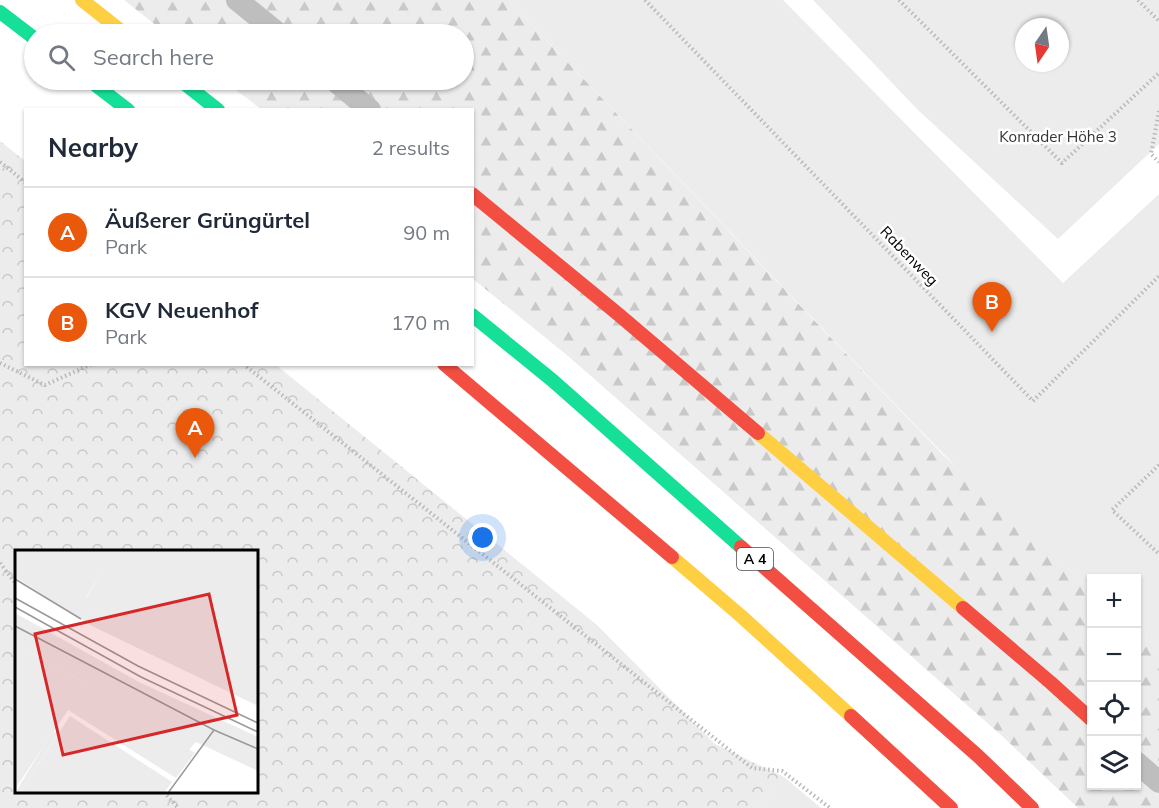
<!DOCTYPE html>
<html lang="en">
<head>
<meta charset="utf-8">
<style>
	body { margin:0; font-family:Mulish,sans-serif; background:#f6f6f7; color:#1f2937 }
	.controls { position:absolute; right:18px; bottom:18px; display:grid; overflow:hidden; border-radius:0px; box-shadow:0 2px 4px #0004 }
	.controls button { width:54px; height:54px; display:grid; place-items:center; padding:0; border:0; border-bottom:2px solid #e0e1e3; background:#fff; color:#1f2937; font:30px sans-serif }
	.compass { position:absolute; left:1015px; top:18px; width:54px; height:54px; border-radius:50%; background:#fff; box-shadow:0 2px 4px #0004; rotate:193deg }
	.you { position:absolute; left:483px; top:538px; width:21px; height:21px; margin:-15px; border:4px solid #fff; border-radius:50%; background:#1a73e8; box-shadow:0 0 0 9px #1a73e833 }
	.badge { display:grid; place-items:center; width:39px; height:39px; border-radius:50%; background:#ea580c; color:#fff; font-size:20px; font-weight:700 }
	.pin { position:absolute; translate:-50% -50px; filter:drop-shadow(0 2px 3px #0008) }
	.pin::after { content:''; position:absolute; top:32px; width:21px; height:18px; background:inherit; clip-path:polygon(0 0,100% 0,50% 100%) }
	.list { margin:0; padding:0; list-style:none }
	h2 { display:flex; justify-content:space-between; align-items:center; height:78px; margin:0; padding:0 24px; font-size:26px }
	h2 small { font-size:20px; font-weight:400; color:#747a83 }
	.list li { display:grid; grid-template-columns:39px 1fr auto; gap:18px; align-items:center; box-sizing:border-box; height:90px; padding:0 24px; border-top:2px solid #e0e1e3 }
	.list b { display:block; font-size:22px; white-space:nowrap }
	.list p { margin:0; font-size:20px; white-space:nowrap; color:#747a83 }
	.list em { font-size:20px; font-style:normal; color:#747a83 }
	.icon { flex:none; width:33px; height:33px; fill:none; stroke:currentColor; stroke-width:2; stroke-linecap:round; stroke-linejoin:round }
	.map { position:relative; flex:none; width:1159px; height:808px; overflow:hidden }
	.search { position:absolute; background:#fff; box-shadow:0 2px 4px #0004; left:24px; top:24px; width:450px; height:66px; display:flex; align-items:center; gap:15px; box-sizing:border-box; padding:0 21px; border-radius:33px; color:#747a83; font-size:22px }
	.panel { position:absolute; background:#fff; box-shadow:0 2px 4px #0004; left:24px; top:108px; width:450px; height:258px; border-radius:0px }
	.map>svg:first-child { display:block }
	.green { fill:#ececec; fill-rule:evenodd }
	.forest { fill:url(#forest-firs) }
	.park { fill:url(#park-crowns); fill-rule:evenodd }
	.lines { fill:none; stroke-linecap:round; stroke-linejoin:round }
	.path { stroke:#b9b9b9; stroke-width:4; stroke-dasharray:1.5 3; stroke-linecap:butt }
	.street { stroke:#bebebe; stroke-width:22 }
	.fast { stroke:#16e098; stroke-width:14 }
	.slow { stroke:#ffcf43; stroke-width:14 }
	.jam { stroke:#f24e42; stroke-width:14 }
	.labels { text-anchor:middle; stroke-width:5; stroke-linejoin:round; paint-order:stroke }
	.shield { fill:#fff; stroke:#4c4c4c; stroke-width:1.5 }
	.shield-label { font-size:14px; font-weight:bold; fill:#000 }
	.park-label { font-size:15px; fill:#333; stroke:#fff }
	.street-label { font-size:15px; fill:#000; stroke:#fff }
	.inset-road { fill:none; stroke:#999; stroke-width:1.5 }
	.view { fill:#d62828; fill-opacity:0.15; stroke:#d62828; stroke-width:3 }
	.inset-edge { fill:none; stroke:#000; stroke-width:3 }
</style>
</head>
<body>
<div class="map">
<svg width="1159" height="808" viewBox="0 0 1159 808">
	<defs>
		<pattern id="forest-firs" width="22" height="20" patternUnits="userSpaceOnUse" patternTransform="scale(1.5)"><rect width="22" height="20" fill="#ececec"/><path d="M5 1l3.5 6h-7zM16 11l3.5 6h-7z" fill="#c9c9c9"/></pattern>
		<pattern id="park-crowns" width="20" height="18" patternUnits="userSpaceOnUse" patternTransform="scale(1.5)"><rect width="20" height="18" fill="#ececec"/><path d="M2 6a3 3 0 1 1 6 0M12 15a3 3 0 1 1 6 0" fill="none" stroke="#c9c9c9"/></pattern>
	</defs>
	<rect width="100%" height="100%" fill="#fff"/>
	<!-- green -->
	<g class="green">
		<path d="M508,0h275l280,283 96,-89v457l-22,-20 -1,-53h-44l-1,12 -121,-109 -53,-54z"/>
		<path d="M813,0h346v144l-101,95 -140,-129zM1024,27h36v36h-36z"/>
		<path d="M784,777l37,31h-67z"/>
	</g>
	<!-- forest -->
	<path class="forest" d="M124,0h384l435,455 148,135 1,196h44l1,-155 22,20v157h-81l-78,-74 -432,-378 -95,-77 -1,-169 -211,-1 -38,-29h241v-46h-297z"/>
	<!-- park -->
	<path class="park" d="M0,141l25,20 1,203 250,1 321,260 118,119 69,33 -30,31h-754zM16,552h240v240h-240z"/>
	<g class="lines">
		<!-- path -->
		<g class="path">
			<path d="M645,0l388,401 126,-125"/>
			<path d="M899,0l163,163 97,-90"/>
			<path d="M1138,0l21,21"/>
			<path d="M1159,111l-8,43 8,8"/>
			<path d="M0,162l26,21"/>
			<path d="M0,363l45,22 47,-21"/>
			<path d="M243,364l509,404 30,3 48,37"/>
			<path d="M1159,465l-47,45 47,44"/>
			<path d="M0,563l16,21"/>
			<path d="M164,792l14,16"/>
		</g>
		<!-- street -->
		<g class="street">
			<path d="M237,0l42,34"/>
			<path d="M334,80l36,30"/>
			<path d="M1136,762l23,20"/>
		</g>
		<!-- fast -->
		<g class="fast">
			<path d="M0,12l34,26"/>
			<path d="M89,80l39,30"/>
			<path d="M180,80l38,30"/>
			<path d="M472,315l80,65 189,167"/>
		</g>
		<!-- slow -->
		<g class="slow">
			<path d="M82,0l43,34"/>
			<path d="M758,433l205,175"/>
			<path d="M672,557l69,59 110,100"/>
		</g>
		<!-- jam -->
		<g class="jam">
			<path d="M472,194l146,120 140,119"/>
			<path d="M444,364l228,193"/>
			<path d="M741,547l237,209 54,52"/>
			<path d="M963,608l87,74 42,38"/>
			<path d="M851,716l100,92"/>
		</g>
	</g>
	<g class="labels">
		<!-- shield labels -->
		<rect class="shield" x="737" y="548" width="36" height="22" rx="4.5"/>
		<g class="shield-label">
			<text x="755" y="564">A 4</text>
		</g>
		<!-- park labels -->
		<g class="park-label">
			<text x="1058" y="142">Konrader Höhe 3</text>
		</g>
		<!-- street labels -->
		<g class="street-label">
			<text transform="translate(909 256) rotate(46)" y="5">Rabenweg</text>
		</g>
	</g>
	<!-- overview -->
	<g transform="translate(15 550)">
		<rect width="243" height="243" fill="#fff"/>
		<path d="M0,0h89v17l-18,30 13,18 -7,11 -77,-49zM0,94l65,36 115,73 -19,25 -108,-68 -53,79zM55,166l102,66 -8,11h-144z" fill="#ececec"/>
		<path d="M0,63l124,69 119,55v34l-62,-29 -8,9 -108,-71 -65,-36zM38,181l5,3 -38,59h-5z" fill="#ececec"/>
		<path d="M89,0h154v156l-166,-80 7,-11 -13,-17 18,-31z" fill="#ececec"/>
		<path class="inset-road" d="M0,29l66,40M0,48l123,68 120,57M0,57l126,70 117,55M0,76l199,104M153,243l46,-63 44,19"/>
		<path class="view" d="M194,44l28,121 -174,40 -28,-121z"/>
		<rect width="243" height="243" class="inset-edge"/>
	</g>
</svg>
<div class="controls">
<button>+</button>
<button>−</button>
<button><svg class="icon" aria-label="locate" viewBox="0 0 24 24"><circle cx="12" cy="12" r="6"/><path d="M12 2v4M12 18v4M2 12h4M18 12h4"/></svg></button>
<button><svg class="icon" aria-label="layers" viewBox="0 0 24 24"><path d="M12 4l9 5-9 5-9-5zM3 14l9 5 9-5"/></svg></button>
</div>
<svg class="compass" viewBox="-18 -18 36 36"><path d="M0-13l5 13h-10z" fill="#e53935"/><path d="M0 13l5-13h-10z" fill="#747a83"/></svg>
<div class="you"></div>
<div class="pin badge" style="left:195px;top:458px">A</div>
<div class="pin badge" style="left:992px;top:332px">B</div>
<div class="search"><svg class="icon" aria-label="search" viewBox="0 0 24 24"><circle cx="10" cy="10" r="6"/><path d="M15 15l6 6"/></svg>Search here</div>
<section class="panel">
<h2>Nearby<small>2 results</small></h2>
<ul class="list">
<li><span class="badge">A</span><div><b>Äußerer Grüngürtel</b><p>Park</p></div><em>90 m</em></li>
<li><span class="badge">B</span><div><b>KGV Neuenhof</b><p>Park</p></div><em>170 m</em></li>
</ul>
</section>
</div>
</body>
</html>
